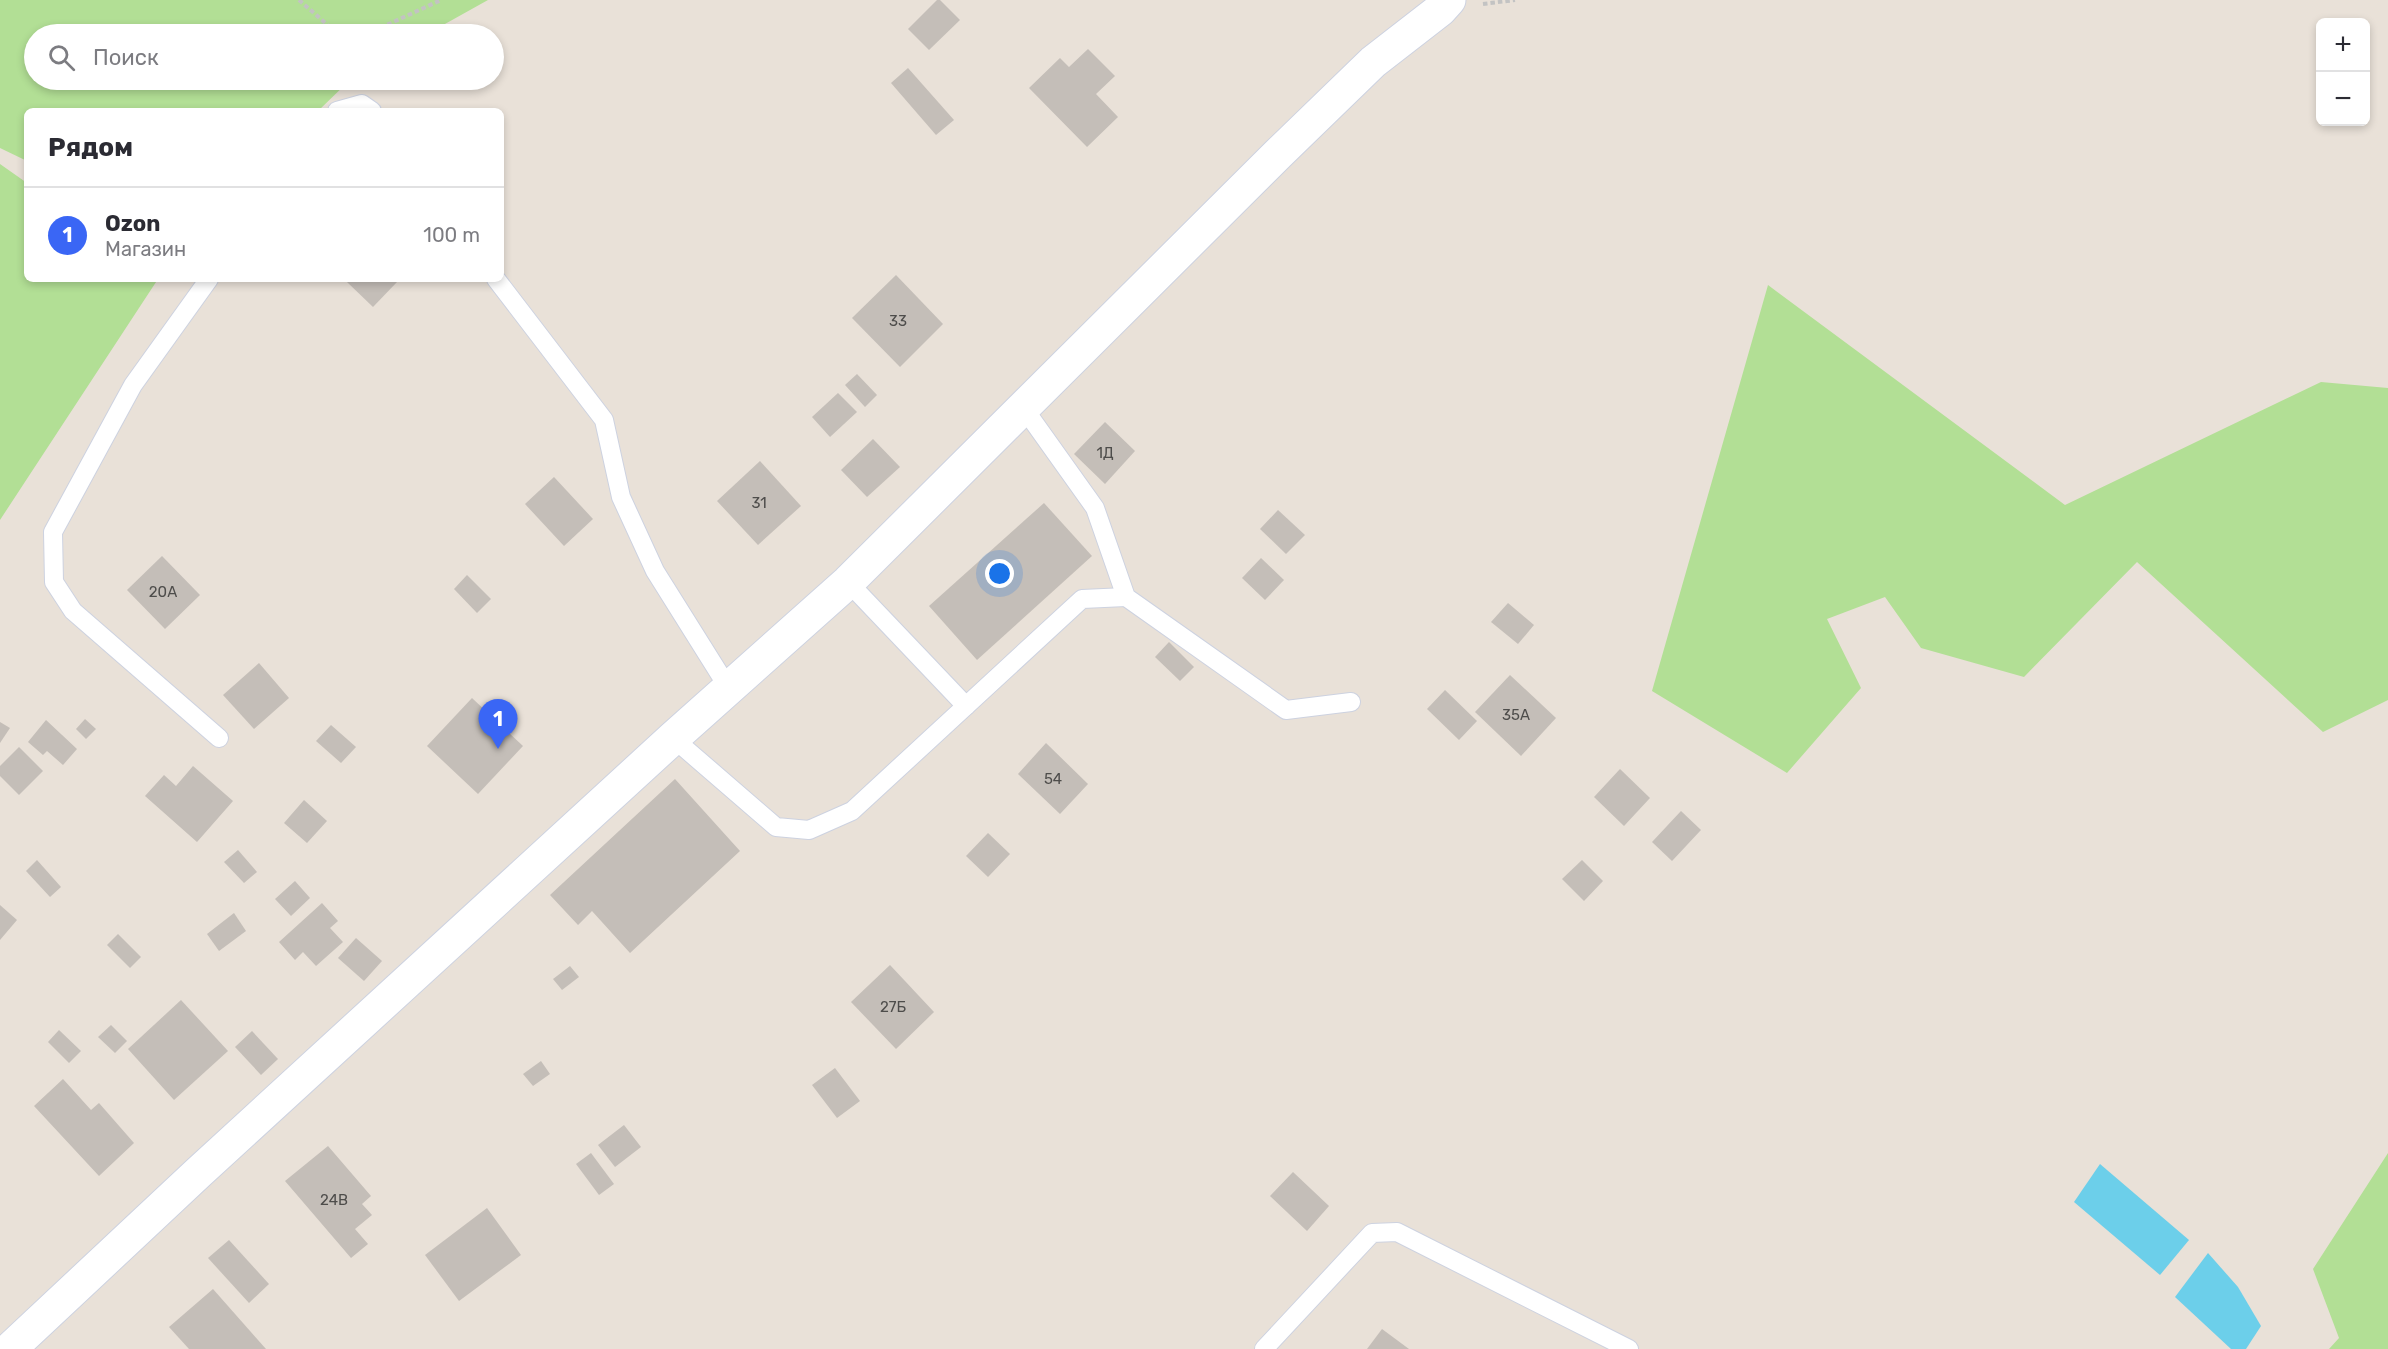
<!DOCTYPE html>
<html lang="ru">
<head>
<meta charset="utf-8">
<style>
	body { margin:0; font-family:Rubik,sans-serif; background:#f7f7f7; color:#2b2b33 }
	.controls { position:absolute; right:18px; top:18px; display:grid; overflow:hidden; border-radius:9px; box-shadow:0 3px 9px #0003 }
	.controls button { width:54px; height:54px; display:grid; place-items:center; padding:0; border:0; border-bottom:2px solid #e1e1e2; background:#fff; color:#2b2b33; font:30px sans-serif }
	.you { position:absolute; left:1000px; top:574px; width:21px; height:21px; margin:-15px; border:4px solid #fff; border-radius:50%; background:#1a73e8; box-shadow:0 0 0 9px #1a73e833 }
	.badge { display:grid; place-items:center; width:39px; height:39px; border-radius:50%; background:#3a66f5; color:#fff; font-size:20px; font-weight:700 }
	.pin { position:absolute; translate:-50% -50px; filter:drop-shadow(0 2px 3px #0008) }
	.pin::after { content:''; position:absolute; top:32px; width:21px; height:18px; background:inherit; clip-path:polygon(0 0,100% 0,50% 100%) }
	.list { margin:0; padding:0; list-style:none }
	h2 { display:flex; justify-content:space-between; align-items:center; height:78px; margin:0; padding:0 24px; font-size:26px }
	h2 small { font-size:20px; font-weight:400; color:#7c7c81 }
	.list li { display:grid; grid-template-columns:39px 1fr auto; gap:18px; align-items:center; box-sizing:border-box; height:96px; padding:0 24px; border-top:2px solid #e1e1e2 }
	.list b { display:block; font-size:22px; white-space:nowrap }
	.list p { margin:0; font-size:20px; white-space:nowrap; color:#7c7c81 }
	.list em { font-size:20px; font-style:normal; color:#7c7c81 }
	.icon { flex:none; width:33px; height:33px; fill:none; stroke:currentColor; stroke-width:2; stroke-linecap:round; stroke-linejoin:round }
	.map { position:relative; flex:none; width:2388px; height:1349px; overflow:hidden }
	.search { position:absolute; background:#fff; box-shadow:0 3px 9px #0003; left:24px; top:24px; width:480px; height:66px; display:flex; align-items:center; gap:15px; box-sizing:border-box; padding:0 21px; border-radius:33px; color:#7c7c81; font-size:22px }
	.panel { position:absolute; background:#fff; box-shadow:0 3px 9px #0003; left:24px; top:108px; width:480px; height:174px; border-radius:9px }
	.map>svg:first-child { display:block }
	.green { fill:#b2df95 }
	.water { fill:#6ccfea }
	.building { fill:#c4beb8 }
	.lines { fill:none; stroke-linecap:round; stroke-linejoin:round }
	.lane-casing { stroke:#cdd2e0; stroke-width:20 }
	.street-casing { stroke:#cdd2e0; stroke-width:35 }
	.path { stroke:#c3c3c3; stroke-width:4; stroke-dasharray:4.5 3; stroke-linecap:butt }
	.lane { stroke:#fff; stroke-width:18 }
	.street { stroke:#fff; stroke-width:33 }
	.labels { text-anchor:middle; stroke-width:5; stroke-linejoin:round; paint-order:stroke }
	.number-label { font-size:15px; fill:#4e4d4b }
</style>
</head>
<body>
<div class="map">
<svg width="2388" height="1349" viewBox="0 0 2388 1349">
	<rect width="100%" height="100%" fill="#e9e1d8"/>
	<!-- green -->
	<g class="green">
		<path d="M0,0h488l-61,34h-393v46h316l-32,31h-291v50l-27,-13z"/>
		<path d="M0,164l27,19v96h131l-158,241z"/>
		<path d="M1768,285l297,220 256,-123 67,6v312l-65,32 -186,-170 -113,115 -103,-29 -36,-51 -58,22 34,69 -74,85 -135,-82z"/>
		<path d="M2388,1153v196h-59l10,-11 -26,-69z"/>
	</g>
	<!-- water -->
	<g class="water">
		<path d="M2100,1164l89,76 -29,35 -86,-73z"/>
		<path d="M2208,1253l30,34 23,39 -15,23h-15l-56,-52z"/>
	</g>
	<!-- building -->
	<g class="building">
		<path d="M937,0h3l20,20 -31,30 -21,-21z"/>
		<path d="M1088,49l27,27 -19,18 22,23 -31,30 -58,-59 31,-30 9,9z"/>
		<path d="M908,68l46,52 -18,15 -45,-52z"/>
		<path d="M896,275l47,49 -43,43 -48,-49z"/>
		<path d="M350,279h44l3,3 -24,25 -26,-25z"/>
		<path d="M857,374l20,21 -12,12 -20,-22z"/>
		<path d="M838,393l19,19 -27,25 -18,-20z"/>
		<path d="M1105,422l30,29 -30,33 -31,-30z"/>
		<path d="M873,439l27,28 -33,30 -26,-27z"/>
		<path d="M760,461l41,45 -43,39 -41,-44z"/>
		<path d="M554,477l39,42 -29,27 -39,-42z"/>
		<path d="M1044,503l48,53 -115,104 -48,-54z"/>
		<path d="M1278,510l27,25 -19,19 -26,-25z"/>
		<path d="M162,556l38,39 -35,34 -38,-39z"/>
		<path d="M1261,558l23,22 -19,20 -23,-22z"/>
		<path d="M467,575l24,24 -14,14 -23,-24z"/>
		<path d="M1508,603l26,22 -16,19 -27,-22z"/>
		<path d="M1169,642l25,25 -14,14 -25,-24z"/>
		<path d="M259,663l30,35 -35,31 -31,-34z"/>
		<path d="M1510,675l46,43 -35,38 -46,-44z"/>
		<path d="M1445,690l32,31 -18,19 -32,-31z"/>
		<path d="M472,698l51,48 -45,48 -51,-48z"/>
		<path d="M85,719l11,10 -10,10 -10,-10z"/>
		<path d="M46,720l31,29 -14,16 -16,-14 -4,4 -15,-13z"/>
		<path d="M0,722l10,6 -10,15z"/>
		<path d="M331,725l25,22 -15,16 -25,-22z"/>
		<path d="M1046,743l42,41 -28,30 -42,-40z"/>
		<path d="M19,747l24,24 -24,24 -19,-19v-10z"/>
		<path d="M193,766l40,35 -36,41 -52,-46 19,-21 12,11z"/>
		<path d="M1620,769l30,29 -26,28 -30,-29z"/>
		<path d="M675,779l65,72 -110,102 -38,-42 -14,14 -28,-30z"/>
		<path d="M304,800l23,21 -20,22 -23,-20z"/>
		<path d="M1681,811l20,19 -29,31 -20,-19z"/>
		<path d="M988,833l22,21 -22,23 -22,-21z"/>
		<path d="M238,850l19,22 -13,11 -20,-21z"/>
		<path d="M37,860l24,27 -11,10 -24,-26z"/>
		<path d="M1582,860l21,21 -19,20 -22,-22z"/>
		<path d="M295,881l15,17 -19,18 -16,-17z"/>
		<path d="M322,903l16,18 -8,7 13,14 -27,24 -13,-14 -8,8 -16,-18z"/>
		<path d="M0,905l17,15 -17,20z"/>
		<path d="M234,913l12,18 -27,20 -12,-17z"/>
		<path d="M118,934l23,23 -11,11 -23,-23z"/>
		<path d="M356,938l26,23 -18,20 -26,-23z"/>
		<path d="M890,965l44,47 -38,37 -45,-47z"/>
		<path d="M570,966l9,11 -17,13 -9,-11z"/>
		<path d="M181,1000l47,51 -54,49 -46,-51z"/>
		<path d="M111,1025l16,16 -12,12 -17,-16z"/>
		<path d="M59,1030l22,21 -12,12 -21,-21z"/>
		<path d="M252,1031l26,28 -17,16 -26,-28z"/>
		<path d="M541,1061l9,13 -17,12 -10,-12z"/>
		<path d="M835,1068l25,33 -23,17 -25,-33z"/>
		<path d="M63,1079l28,31 8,-7 35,40 -35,33 -65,-70z"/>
		<path d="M624,1125l17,22 -26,20 -17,-22z"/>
		<path d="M328,1146l43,50 -9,8 10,11 -17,14 13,15 -17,14 -66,-77z"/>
		<path d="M591,1153l23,31 -15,11 -23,-31z"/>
		<path d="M1293,1172l36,34 -22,25 -37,-35z"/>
		<path d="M487,1208l34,47 -62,46 -34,-46z"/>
		<path d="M229,1240l40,44 -20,19 -41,-45z"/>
		<path d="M213,1289l53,60h-77l-20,-22z"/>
		<path d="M1382,1329l27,20h-42z"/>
	</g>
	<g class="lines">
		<defs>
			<g id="lane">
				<path d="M337,111l25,-7 10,7"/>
				<path d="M209,279l-76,106 -80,147 1,50 19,29 146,127"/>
				<path d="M496,279l108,141 17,77 34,74 74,118"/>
				<path d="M1023,407l72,101 31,89 160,113 65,-8"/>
				<path d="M848,582l118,124"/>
				<path d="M673,738l103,89 33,3 43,-19 230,-212 44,-2"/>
				<path d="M1264,1349l108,-116 25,-1 232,117"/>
			</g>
			<path id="street" d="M10,1349l188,-176 475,-435 175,-156 430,-428 95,-92 67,-52 9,-10"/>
		</defs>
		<!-- lane casing -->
		<use href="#lane" class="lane-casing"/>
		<!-- street casing -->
		<use href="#street" class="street-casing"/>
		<!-- path -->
		<g class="path">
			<path d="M299,0l39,34"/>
			<path d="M1483,4l32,-4"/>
			<path d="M367,34l74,-34"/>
		</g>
		<!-- lane -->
		<use href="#lane" class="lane"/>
		<!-- street -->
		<use href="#street" class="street"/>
	</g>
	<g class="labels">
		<!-- number labels -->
		<g class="number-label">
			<text x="898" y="326">33</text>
			<text x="1105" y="458">1Д</text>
			<text x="759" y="508">31</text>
			<text x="163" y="597">20А</text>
			<text x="1516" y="720">35А</text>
			<text x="1053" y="784">54</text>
			<text x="893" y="1012">27Б</text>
			<text x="334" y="1205">24В</text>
		</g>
	</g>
</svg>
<div class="controls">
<button>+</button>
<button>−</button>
</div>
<div class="you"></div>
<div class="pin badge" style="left:498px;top:749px">1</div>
<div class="search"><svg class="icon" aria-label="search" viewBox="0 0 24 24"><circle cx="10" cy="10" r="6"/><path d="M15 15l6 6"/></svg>Поиск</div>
<section class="panel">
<h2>Рядом<small></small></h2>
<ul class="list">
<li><span class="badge">1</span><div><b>Ozon</b><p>Магазин</p></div><em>100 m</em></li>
</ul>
</section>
</div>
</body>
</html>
